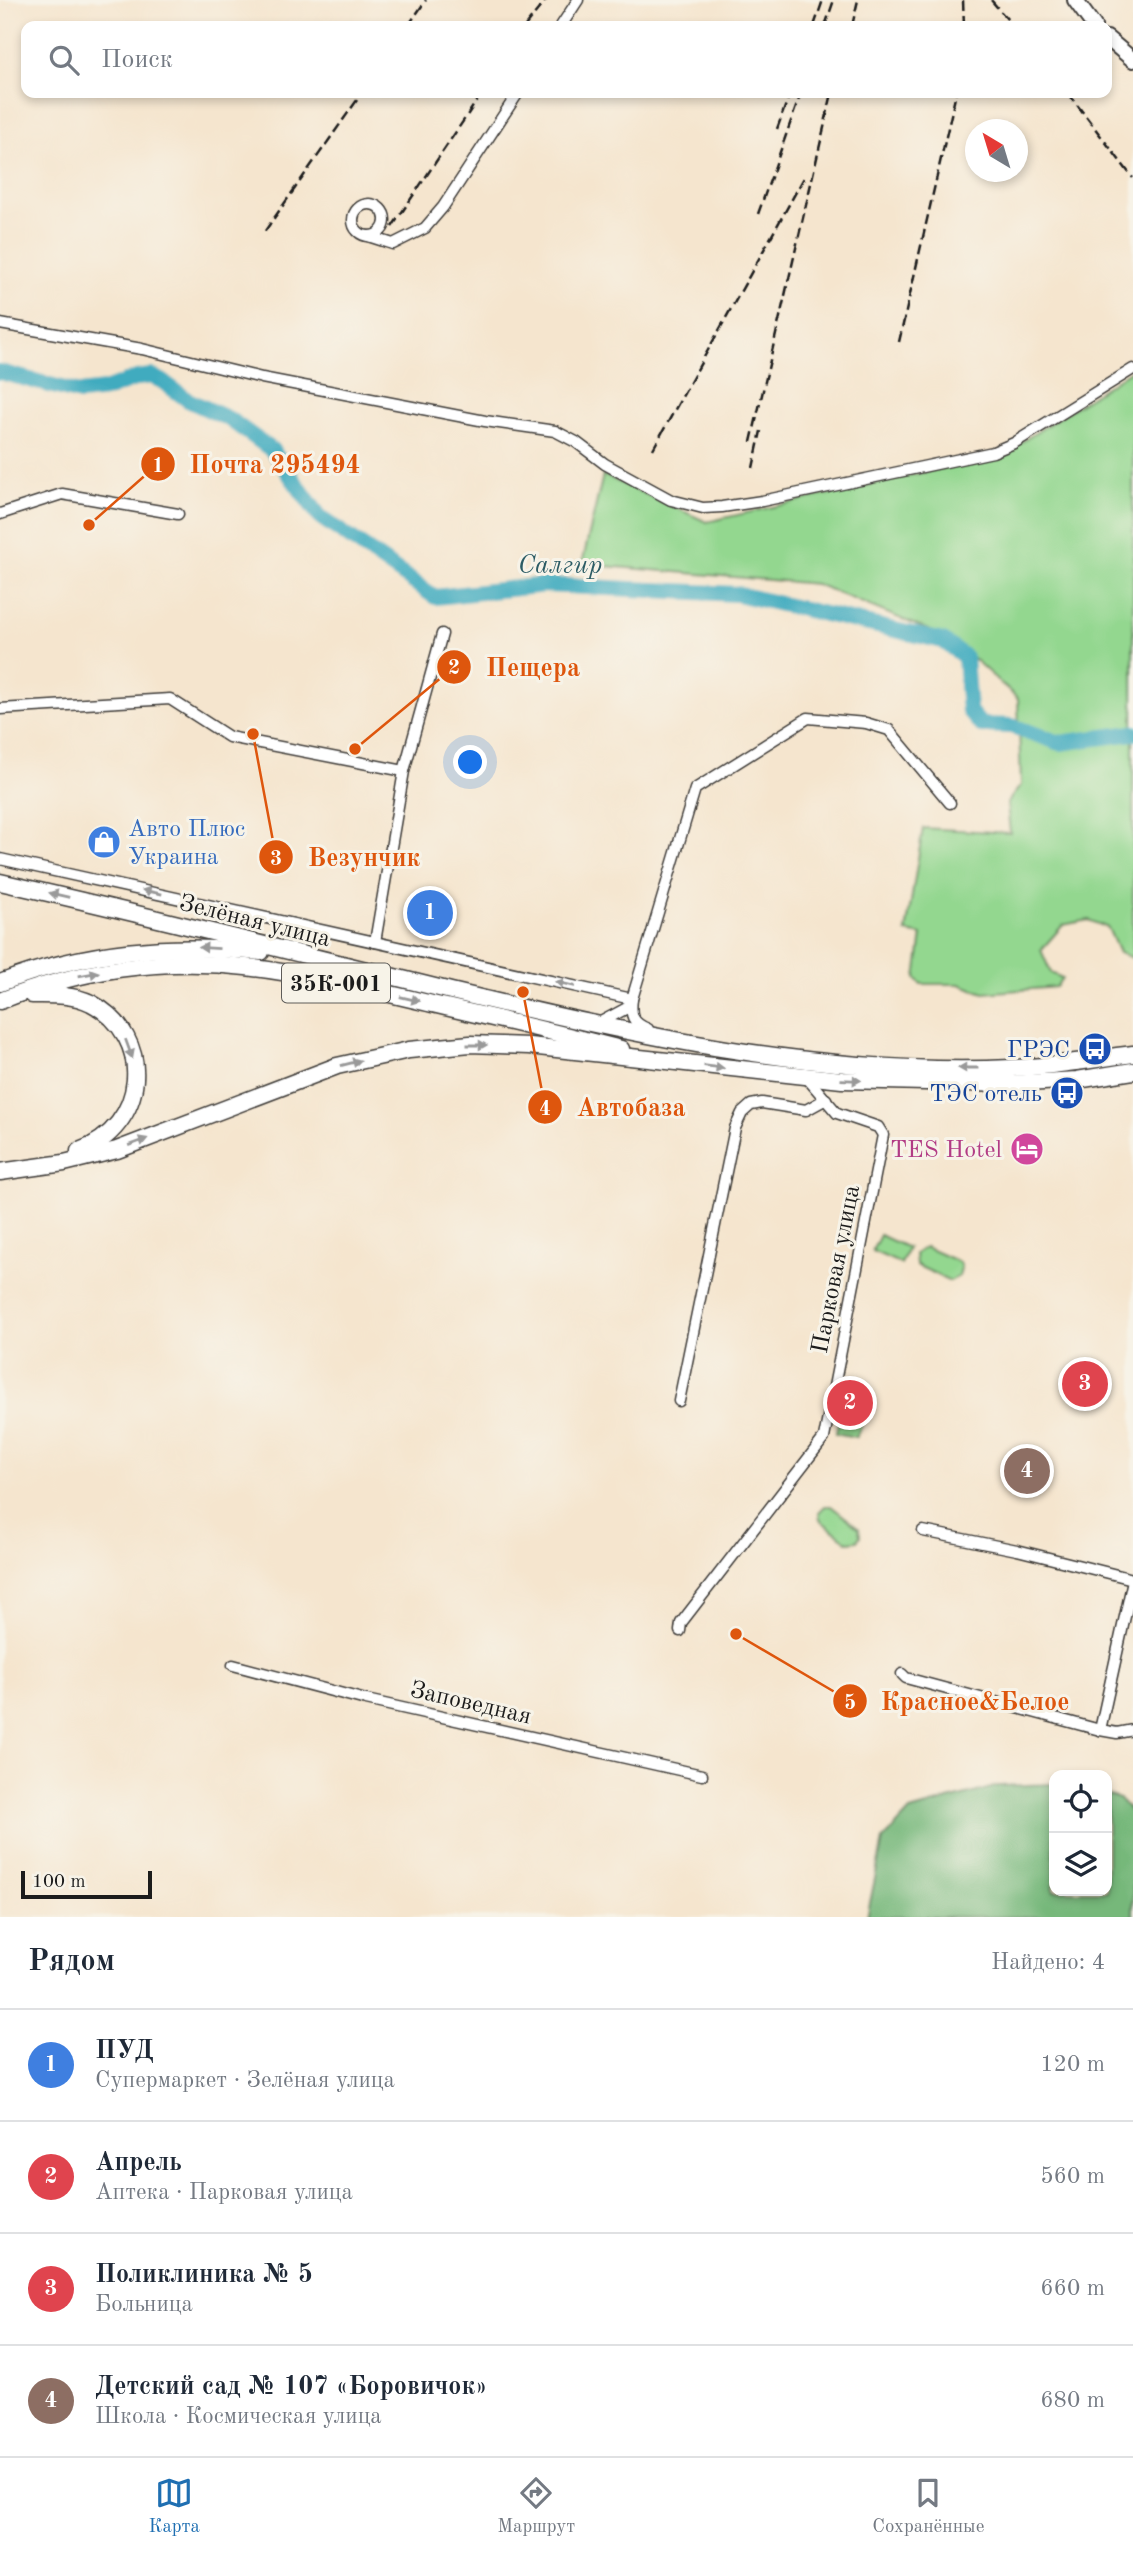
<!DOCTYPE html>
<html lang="ru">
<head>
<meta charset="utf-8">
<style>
	body { margin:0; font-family:"Old Standard TT",serif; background:#f2f2f3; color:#1f2937 }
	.controls { position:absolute; right:21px; bottom:21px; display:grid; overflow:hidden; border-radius:14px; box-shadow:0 4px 10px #0003 }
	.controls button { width:63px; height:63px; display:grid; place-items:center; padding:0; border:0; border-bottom:2px solid #e0e1e3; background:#fff; color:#1f2937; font:35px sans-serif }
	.compass { position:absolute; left:965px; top:119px; width:63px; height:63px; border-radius:50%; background:#fff; box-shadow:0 4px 10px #0003; rotate:322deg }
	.scale { position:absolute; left:21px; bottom:18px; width:131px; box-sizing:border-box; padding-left:7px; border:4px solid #1c1c1c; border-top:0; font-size:19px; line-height:24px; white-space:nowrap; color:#1c1c1c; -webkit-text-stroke:5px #f7f3e8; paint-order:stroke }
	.you { position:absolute; left:471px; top:763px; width:24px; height:24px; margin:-18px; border:5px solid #fff; border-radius:50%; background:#1a73e8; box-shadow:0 0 0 10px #1a73e833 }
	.badge { display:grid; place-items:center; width:46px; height:46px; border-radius:50%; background:#1f6fb2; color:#fff; font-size:23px; font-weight:700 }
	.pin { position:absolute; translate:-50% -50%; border:4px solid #fff; box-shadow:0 2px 7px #0006 }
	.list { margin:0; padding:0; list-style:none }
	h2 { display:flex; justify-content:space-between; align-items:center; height:91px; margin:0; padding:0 28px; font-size:30px }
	h2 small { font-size:23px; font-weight:400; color:#747a83 }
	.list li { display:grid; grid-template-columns:46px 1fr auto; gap:21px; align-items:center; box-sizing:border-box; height:112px; padding:0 28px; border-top:2px solid #e0e1e3 }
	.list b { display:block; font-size:26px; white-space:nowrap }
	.list p { margin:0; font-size:23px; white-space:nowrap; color:#747a83 }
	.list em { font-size:23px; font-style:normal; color:#747a83 }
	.icon { flex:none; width:38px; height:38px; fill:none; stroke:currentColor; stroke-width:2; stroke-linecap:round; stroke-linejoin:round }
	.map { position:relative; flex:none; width:1133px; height:1917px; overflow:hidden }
	.search { position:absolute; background:#fff; box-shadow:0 4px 10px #0003; left:21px; right:21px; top:21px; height:77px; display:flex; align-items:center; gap:18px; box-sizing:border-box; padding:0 24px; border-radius:14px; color:#747a83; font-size:26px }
	.sheet { height:539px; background:#fff }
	nav { display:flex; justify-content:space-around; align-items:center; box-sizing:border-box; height:98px; border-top:2px solid #e0e1e3; background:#fff; font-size:19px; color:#747a83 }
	nav a { display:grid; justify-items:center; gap:4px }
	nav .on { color:#1f6fb2 }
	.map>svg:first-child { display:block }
	.green { fill:#93d78f; stroke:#587a56; stroke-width:2 }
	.forest { fill:#76b87a; stroke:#496a4b; stroke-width:2 }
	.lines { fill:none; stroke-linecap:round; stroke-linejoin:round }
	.river { stroke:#40abbf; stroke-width:16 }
	.street-casing { stroke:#3d3a37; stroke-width:13 }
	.secondary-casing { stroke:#3d3a37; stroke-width:18 }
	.primary-casing { stroke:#3d3a37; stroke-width:19 }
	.street { stroke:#fff; stroke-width:10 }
	.secondary { stroke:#fff; stroke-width:14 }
	.primary { stroke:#fff; stroke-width:16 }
	.rail { stroke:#1c1c1c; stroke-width:2.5; stroke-dasharray:10 5; stroke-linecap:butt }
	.oneway { fill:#999 }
	.labels { text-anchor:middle; stroke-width:6; stroke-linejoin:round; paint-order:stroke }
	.shield { fill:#f7f3e8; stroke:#5e5c59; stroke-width:2 }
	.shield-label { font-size:23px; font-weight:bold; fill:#1c1c1c }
	.shop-label { font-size:24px; fill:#366cbe; stroke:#f7f3e8; text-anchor:start }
	.street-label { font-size:24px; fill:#1c1c1c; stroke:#f7f3e8 }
	.transit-label { font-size:24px; fill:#164399; stroke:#f7f3e8; text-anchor:end }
	.hotel-label { font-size:24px; fill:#b23c85; stroke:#f7f3e8; text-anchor:end }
	.water-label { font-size:26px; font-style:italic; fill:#2c5c65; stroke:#f7f3e8 }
	.leader { fill:none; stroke:#de560d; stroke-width:2.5 }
	.callout-dot { fill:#de560d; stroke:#f7f3e8; stroke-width:2.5 }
	.mark-label { font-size:21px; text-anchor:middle; font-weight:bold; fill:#fff }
	.callout-label { font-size:26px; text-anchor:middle; font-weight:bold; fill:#de560d; stroke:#f7f3e8; stroke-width:6; stroke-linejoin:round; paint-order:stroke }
</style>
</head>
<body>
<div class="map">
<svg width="1133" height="1917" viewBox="0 0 1133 1917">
	<rect width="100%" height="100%" fill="#f7f3e8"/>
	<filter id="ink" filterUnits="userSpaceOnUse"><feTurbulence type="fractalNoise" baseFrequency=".0143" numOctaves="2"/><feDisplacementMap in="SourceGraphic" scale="14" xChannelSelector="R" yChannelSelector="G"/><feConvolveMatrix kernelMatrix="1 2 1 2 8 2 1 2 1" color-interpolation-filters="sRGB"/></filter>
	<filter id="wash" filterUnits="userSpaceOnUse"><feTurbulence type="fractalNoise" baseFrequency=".00686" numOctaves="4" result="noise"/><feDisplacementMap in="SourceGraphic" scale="28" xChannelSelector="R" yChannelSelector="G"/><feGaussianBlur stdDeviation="1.57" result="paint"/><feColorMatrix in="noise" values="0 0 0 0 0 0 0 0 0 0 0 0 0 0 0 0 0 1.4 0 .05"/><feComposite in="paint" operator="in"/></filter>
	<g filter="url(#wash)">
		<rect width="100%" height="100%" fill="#f5e5ce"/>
		<!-- green -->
		<g class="green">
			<path d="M1133,369v589l-14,-5 -11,-25 -19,-8 -26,5 -22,25 10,23 11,5 -6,9 -72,6 -25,-9h-38l-5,-6 6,-43 -16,-3 17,-104 87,5 -3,-30 14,-18 -3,-86 -65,-59 -137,-56 -234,-20 21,-89 104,47 296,-68z"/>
			<path d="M880,1235l28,13 -7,16 -29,-13z"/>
			<path d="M925,1247l34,15 2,6 -2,8 -9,5 -34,-16 -1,-11z"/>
			<path d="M841,1412l22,10 -7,15 -20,-4z"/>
			<path d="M825,1506h6l28,22 1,8 -3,5 -9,1 -28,-22 -1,-8z"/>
		</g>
		<!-- forest -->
		<path class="forest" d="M1054,1784v107h53v-96l13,4 13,16v102h-266l16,-77 27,-29 88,-25z"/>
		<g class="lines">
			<!-- river -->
			<path class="river" d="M0,372l80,21 25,-3 32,-12 14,-2 11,5 26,19 41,19 43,31 48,67 115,80 110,-12 192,9 206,47 22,16 4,54 12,14 31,1 48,17 73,-10"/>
		</g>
	</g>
	<g filter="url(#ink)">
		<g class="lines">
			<defs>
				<g id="street">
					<path d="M561,26l17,-26"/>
					<circle cx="369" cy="220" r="16"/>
					<path d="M368,236l25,8 32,-16 18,-21 75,-114"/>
					<path d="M0,324l142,25 120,29 223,43 70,10 21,11 29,22 66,36 32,8 19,-1 40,-6 231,-49 21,-9 119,-74"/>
					<path d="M0,514l62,-20 116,20"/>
					<path d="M0,709l170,-10 59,38 175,34"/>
					<path d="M0,859l632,140 -5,9 -28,15"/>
					<path d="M375,942l29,-171 38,-137"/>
					<path d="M648,1029c-16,-6 -18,-14 -16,-30l63,-210 113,-71 58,5 23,7 61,73"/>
					<path d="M679,1401l56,-273 7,-15 9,-8 11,-2 44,7 20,-11"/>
					<path d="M923,1531l94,19 116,29"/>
					<path d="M680,1631l1,-8 143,-185 59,-303 -5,-8 -41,-14 -30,-35"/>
					<path d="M233,1665l133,35 336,75"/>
					<path d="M902,1674l4,4 194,52 17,3 16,-3"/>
					<path d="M1100,1730l33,-150"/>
				</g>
				<g id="secondary">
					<path d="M1075,0l19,26"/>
					<path d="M1107,38l26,22"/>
				</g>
				<g id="primary">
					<path d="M0,882c151,34 301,72 451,109 184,44 371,86 561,77 41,-1 80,-9 121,-14"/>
					<path d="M0,983c86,-33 169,-40 261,-31"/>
					<path d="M32,995c20,0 40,-1 59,8 65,34 56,124 -12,148"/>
					<path d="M0,1001c77,-31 163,-44 246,-34 59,7 119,21 178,35 65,15 131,30 197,47"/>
					<path d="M0,1172l64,-9 53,-13 220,-84 72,-16 61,-6 59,2 313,34 168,4 67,-4 56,-9"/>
				</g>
			</defs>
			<!-- street casing -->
			<use href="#street" class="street-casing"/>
			<!-- secondary casing -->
			<use href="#secondary" class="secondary-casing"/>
			<!-- primary casing -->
			<use href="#primary" class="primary-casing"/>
			<!-- street -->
			<use href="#street" class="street"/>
			<!-- secondary -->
			<use href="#secondary" class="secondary"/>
			<!-- primary -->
			<use href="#primary" class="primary"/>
			<!-- rail -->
			<g class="rail">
				<path d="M963,0l1,26"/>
				<path d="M991,0l22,26"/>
				<path d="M408,26l18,-26"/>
				<path d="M525,26l21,-26"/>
				<path d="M814,26l9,-26"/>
				<path d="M825,26l9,-26"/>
				<path d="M852,26l6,-26"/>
				<path d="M1068,93l65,85"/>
				<path d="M777,129l13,-36"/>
				<path d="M758,214l43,-121"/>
				<path d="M392,227l90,-134"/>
				<path d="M265,231l97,-138"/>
				<path d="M899,342l57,-249"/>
				<path d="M751,442l81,-349"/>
				<path d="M653,449l153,-275"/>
				<path d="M753,468l8,-37"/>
			</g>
		</g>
		<!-- one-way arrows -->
		<defs><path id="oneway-solid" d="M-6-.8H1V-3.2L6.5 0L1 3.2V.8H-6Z" transform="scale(1.75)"/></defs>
		<g class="oneway">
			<use href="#oneway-solid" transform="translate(152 892) rotate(-168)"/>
			<use href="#oneway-solid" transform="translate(59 895) rotate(-167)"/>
			<use href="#oneway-solid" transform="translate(209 948) rotate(-177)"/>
			<use href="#oneway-solid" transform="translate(89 974) rotate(-10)"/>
			<use href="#oneway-solid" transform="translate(565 984) rotate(-167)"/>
			<use href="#oneway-solid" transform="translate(410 999) rotate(13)"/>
			<use href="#oneway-solid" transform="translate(477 1045)"/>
			<use href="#oneway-solid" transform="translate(129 1049) rotate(70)"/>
			<use href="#oneway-solid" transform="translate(351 1063) rotate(-15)"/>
			<use href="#oneway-solid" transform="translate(714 1067) rotate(7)"/>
			<use href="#oneway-solid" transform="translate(968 1068) rotate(-180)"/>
			<use href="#oneway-solid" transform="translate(851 1080) rotate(2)"/>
			<use href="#oneway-solid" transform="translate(138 1142) rotate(-20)"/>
		</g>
	</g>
	<!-- icons -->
	<defs>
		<symbol id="shop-disc" viewBox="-11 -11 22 22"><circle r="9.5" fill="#3f7fe0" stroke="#f7f3e8"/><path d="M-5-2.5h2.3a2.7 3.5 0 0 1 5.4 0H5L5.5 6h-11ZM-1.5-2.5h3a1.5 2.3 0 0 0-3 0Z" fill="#fff"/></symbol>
		<symbol id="bus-disc" viewBox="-11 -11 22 22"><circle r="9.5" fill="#1a4fb4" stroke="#f7f3e8"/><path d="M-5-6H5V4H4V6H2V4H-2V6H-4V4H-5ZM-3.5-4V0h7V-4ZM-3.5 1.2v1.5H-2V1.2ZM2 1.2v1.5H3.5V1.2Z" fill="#fff"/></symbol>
		<symbol id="hotel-disc" viewBox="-11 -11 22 22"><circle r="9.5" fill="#d1479c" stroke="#f7f3e8"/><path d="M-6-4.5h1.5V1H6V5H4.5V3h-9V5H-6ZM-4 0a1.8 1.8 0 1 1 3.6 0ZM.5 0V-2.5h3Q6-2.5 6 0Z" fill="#fff"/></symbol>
	</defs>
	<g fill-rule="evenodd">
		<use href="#shop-disc" x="85" y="823" width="38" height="38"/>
		<use href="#bus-disc" x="1076" y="1030" width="38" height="38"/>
		<use href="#bus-disc" x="1048" y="1074" width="38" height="38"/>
		<use href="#hotel-disc" x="1008" y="1130" width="38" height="38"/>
	</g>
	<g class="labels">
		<!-- shield labels -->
		<rect class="shield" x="282" y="963.5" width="108" height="39" rx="5"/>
		<g class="shield-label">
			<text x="336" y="991">35К-001</text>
		</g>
		<!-- shop labels -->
		<g class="shop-label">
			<text x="128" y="836">Авто Плюс<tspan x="128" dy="28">Украина</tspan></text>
		</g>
		<!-- street labels -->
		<g class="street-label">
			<text transform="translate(255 920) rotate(14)" y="8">Зелёная улица</text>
			<text transform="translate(835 1269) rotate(-79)" y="8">Парковая улица</text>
			<text transform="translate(471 1702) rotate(13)" y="8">Заповедная</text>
		</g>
		<!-- transit labels -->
		<g class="transit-label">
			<text x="1070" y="1057">ГРЭС</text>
			<text x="1042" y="1101">ТЭС отель</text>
		</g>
		<!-- hotel labels -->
		<g class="hotel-label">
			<text x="1002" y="1157">TES Hotel</text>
		</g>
		<!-- water labels -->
		<g class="water-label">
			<text x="560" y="573">Салгир</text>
		</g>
	</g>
	<!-- callouts -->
	<path class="leader" d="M89 525L158 464M355 749L454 667M253 734L276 857M523 992L545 1107M736 1634L850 1701"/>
	<g class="callout-dot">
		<circle cx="89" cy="525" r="7"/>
		<circle cx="355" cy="749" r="7"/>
		<circle cx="253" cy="734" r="7"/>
		<circle cx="523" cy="992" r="7"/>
		<circle cx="736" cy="1634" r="7"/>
		<circle cx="158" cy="464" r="18"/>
		<circle cx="454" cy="667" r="18"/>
		<circle cx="276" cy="857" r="18"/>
		<circle cx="545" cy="1107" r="18"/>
		<circle cx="850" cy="1701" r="18"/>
	</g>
	<g class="mark-label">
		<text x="158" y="472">1</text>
		<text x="454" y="674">2</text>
		<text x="276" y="865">3</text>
		<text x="545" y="1115">4</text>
		<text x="850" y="1709">5</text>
	</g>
	<g class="callout-label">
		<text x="275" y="473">Почта 295494</text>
		<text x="533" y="676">Пещера</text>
		<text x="364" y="866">Везунчик</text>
		<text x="631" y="1116">Автобаза</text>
		<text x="975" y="1710">Красное&amp;Белое</text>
	</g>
</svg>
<div class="controls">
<button><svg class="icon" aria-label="locate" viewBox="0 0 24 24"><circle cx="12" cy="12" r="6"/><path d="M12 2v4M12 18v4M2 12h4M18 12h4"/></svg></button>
<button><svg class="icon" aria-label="layers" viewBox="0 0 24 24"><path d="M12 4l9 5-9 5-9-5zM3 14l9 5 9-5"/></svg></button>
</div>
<svg class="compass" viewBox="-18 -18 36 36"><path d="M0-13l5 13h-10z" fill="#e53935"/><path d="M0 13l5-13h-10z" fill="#747a83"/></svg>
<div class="scale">100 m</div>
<div class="you"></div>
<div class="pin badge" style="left:430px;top:913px;background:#3f7fe0">1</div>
<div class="pin badge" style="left:850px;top:1403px;background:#e0444e">2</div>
<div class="pin badge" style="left:1085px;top:1384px;background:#e0444e">3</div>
<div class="pin badge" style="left:1027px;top:1471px;background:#8d6e63">4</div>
<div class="search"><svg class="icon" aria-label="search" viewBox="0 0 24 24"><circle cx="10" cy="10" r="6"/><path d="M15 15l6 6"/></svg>Поиск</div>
</div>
<section class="sheet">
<h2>Рядом<small>Найдено: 4</small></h2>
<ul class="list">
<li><span class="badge" style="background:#3f7fe0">1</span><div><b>ПУД</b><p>Супермаркет · Зелёная улица</p></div><em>120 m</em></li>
<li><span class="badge" style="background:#e0444e">2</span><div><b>Апрель</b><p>Аптека · Парковая улица</p></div><em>560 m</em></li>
<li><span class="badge" style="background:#e0444e">3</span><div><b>Поликлиника № 5</b><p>Больница</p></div><em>660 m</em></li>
<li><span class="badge" style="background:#8d6e63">4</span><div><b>Детский сад № 107 «Боровичок»</b><p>Школа · Космическая улица</p></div><em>680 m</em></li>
</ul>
</section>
<nav>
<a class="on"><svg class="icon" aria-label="map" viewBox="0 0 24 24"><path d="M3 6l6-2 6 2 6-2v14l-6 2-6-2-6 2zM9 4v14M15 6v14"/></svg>Карта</a>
<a><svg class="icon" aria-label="directions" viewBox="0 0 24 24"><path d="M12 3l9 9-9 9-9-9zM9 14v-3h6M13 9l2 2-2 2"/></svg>Маршрут</a>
<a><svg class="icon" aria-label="saved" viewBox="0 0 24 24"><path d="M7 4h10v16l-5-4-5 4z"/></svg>Сохранённые</a>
</nav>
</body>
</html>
